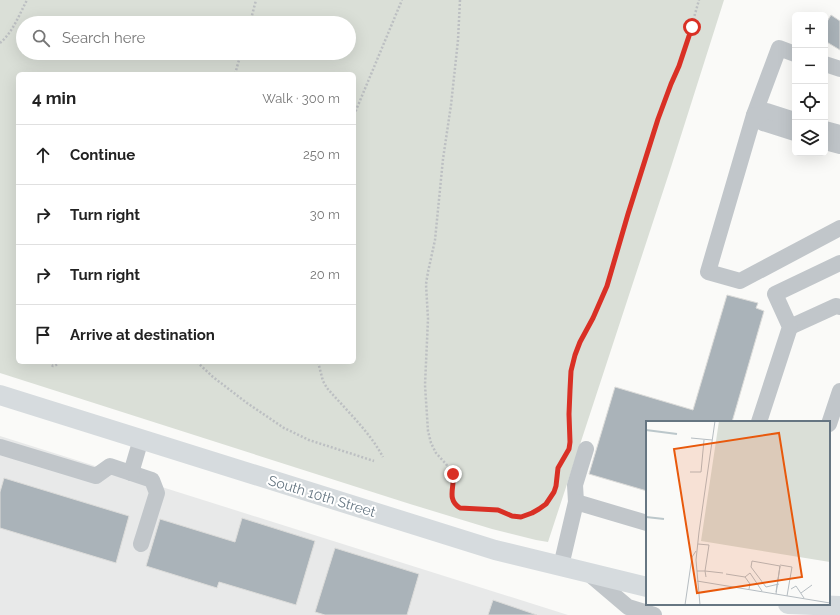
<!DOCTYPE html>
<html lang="en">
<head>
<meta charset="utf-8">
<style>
	body { margin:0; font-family:Raleway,sans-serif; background:#f2f2f2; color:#222 }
	.controls { position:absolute; right:12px; top:12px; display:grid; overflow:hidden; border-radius:6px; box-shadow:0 4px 16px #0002 }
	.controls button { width:36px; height:36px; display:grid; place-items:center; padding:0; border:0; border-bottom:1px solid #e0e0e0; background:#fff; color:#222; font:20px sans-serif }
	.stop { position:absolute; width:12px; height:12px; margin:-9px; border:3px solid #d93025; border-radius:50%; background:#fff }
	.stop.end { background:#d93025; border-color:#fff; box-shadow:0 1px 4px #0008 }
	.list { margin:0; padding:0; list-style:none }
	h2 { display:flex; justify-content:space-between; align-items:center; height:52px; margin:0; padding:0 16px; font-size:17px }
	h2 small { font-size:13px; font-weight:400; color:#767676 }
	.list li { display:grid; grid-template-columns:26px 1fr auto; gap:12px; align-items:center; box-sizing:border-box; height:60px; padding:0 16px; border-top:1px solid #e0e0e0 }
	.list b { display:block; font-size:15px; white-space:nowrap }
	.list em { font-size:13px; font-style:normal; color:#767676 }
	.icon { flex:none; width:22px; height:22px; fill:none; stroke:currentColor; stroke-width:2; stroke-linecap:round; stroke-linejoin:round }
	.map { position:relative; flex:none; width:840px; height:615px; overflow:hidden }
	.search { position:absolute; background:#fff; box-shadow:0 4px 16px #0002; left:16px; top:16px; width:340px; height:44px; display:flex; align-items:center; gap:10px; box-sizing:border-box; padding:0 14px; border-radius:22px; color:#767676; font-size:15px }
	.panel { position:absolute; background:#fff; box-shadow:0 4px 16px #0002; left:16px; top:72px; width:340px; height:292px; border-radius:6px }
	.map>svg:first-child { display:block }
	.built { fill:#e8e9e9 }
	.green { fill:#dadfd7; fill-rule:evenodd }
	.building { fill:#aab3b9; stroke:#dcdcda }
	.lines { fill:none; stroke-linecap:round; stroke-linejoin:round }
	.path { stroke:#bcbfc2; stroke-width:2.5; stroke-dasharray:2 2; stroke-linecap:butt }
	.minor { stroke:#c1c6ca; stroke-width:16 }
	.major { stroke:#d6dbde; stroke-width:20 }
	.route { stroke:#d93025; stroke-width:5 }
	.labels { text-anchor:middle; stroke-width:4; stroke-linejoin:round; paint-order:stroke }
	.street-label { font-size:14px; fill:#667682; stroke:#fff }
	.inset-river { fill:none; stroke:#bbc7cb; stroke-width:2 }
	.inset-road { fill:none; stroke:#b6bdc2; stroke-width:1 }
	.view { fill:#e8590c; fill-opacity:0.15; stroke:#e8590c; stroke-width:2 }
	.inset-edge { fill:none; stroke:#667682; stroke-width:2 }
</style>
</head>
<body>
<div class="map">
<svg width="840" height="615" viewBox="0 0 840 615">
	<rect width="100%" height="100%" fill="#fafaf8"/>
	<!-- built -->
	<path class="built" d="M0,436l568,179h-568z"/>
	<!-- green -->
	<path class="green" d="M0,0h724l-53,167 -123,375 -12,-2 -44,-11 -82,-25 -410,-131zM23,23h326v30h-326zM18,74h336v288h-336z"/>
	<!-- building -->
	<g class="building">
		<path d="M831,15l9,6v29l-15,-9v-16z"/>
		<path d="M727,295l31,8 -2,5 8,3 -32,111h-85v69l-58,-17 26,-87 78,23z"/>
		<path d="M4,478l125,38 -13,47 -116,-35v-36z"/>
		<path d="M242,518l73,23 -19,64 -77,-23 -2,6 -71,-22 14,-47 75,23z"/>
		<path d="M335,548l84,26 -12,41h-82l-10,-3z"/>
		<path d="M493,600l44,15h-49z"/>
	</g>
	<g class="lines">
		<!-- path -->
		<g class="path">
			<path d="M460,0l-2,40 -7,65 -8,54 -8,81 -7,32 -2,12 2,35 -3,66 3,46 3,12 5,10 10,11 7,10 1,5 -2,15 3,11 5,3 5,1 33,1 14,6 9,1 11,-4 7,-4 7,-5 8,-12 2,-6 2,-18 11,-19 1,-7 -1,-28 1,-24 1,-19 4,-16 5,-13 13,-24 14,-32 21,-72 30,-95 29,-77 12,-42"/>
			<path d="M250,23l6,-23"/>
			<path d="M0,43c13,-11 19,-28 27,-43"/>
			<path d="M235,74l6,-21"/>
			<path d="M354,115l48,-115"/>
			<path d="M50,362v2l3,2 6,-2v-2"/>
			<path d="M197,362l16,15 34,26 37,25 25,12 65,21"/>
			<path d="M318,362l5,19 4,7c19,22 42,43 56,69"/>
		</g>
		<!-- minor -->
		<g class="minor">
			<path d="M825,64l15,5"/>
			<path d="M754,115l25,-67 16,6"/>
			<path d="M758,116l5,7 32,10"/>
			<path d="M795,120l-28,-9 -9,5 -4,-1 -46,157 32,9 100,-53"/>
			<path d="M825,129l15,4"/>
			<path d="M825,142l15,4"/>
			<path d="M790,327l46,-21 4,1"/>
			<path d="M759,422l31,-95 -15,-33 65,-31"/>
			<path d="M829,424l11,-33"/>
			<path d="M0,447l96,29 14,-10 42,14 5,13 -16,51"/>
			<path d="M131,473l10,-34"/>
			<path d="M576,502l-1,-17 11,-36"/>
			<path d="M561,566l15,-64 71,21"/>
			<path d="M588,573l40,34 26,8"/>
		</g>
		<!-- major -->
		<g class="major">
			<path d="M0,395l495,155 152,37"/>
			<path d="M788,604l52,2"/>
		</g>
	</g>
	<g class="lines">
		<!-- route -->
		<path class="route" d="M453,474c2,13 -7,25 7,34l38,2 14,6 9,1 11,-4 7,-4 7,-5 8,-12 2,-6 2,-18 11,-19 1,-7 -1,-28 1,-24 1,-19 4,-16 5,-13 13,-24 14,-32 21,-72 30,-95 13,-35 8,-18 13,-39"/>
	</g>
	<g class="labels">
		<!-- street labels -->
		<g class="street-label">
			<text transform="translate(322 496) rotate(17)" y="5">South 10th Street</text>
		</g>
	</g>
	<!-- overview -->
	<g transform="translate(646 421)">
		<rect width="184" height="184" fill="#fafaf8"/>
		<path d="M73,0h111v141l-129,-21z" fill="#dadfd7"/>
		<path class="inset-river" d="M0,9l31,4M0,96l18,2"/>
		<path class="inset-road" d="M45,17l21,2M44,51h11l3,-32M52,123l11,1 -4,26 18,2M134,144l12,2 -5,29M51,150h8l1,6M80,153l19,3 5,-4 12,18M99,156l5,7 -1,5M51,160l133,22M133,163l-13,3 -15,-20 1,-6 28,5M145,168l5,-3 8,12M130,171l4,-26M155,172l11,-8M130,173l4,-28M39,184l7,-48 4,-6M54,184l-4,-45 3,-28 16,-111"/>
		<path class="view" d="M133,12l23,144 -105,16 -23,-144z"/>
		<rect width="184" height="184" class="inset-edge"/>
	</g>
</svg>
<div class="controls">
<button>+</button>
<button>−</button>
<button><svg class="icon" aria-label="locate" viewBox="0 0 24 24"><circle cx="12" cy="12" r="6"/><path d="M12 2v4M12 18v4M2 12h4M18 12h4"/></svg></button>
<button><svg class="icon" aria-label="layers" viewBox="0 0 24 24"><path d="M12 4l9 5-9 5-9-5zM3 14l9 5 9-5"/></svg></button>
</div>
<div class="stop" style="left:692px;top:27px"></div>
<div class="stop end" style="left:453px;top:474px"></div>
<div class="search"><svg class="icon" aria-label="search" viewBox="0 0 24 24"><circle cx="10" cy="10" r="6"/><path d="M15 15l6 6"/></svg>Search here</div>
<section class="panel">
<h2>4 min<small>Walk · 300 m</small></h2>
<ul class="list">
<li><svg class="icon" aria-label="ahead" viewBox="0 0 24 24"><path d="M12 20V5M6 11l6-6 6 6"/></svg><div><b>Continue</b></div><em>250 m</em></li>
<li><svg class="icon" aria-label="right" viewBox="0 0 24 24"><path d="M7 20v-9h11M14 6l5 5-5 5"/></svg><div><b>Turn right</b></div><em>30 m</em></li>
<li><svg class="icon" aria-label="right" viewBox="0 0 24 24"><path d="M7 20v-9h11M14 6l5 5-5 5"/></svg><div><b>Turn right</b></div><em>20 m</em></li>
<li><svg class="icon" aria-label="arrive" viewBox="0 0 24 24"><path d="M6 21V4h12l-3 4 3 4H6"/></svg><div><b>Arrive at destination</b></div></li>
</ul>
</section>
</div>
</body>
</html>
